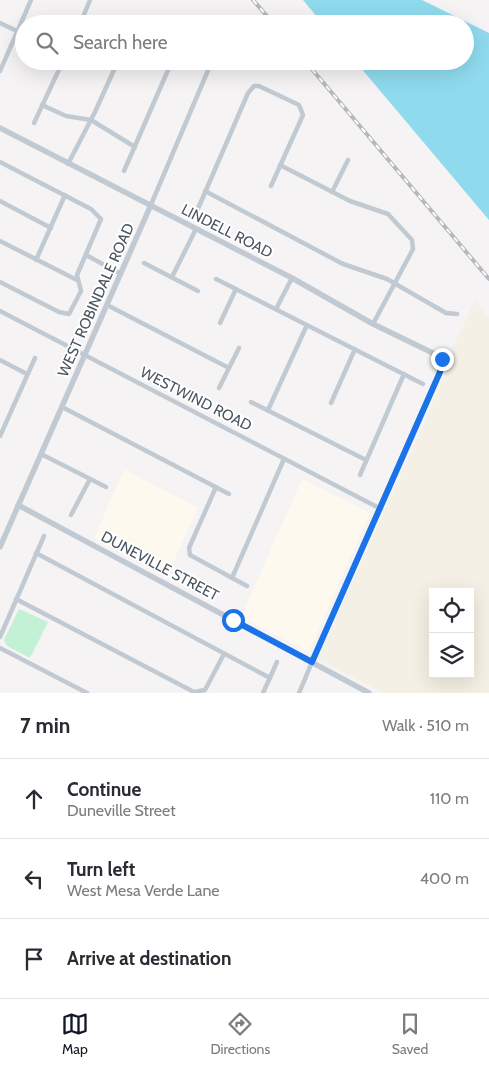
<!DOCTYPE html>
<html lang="en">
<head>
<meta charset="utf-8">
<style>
	body { margin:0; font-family:Cabin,sans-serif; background:#f7f7f7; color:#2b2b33 }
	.controls { position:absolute; right:15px; bottom:15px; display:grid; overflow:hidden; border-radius:0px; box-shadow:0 5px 20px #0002 }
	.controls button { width:45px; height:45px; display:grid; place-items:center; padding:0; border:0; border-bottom:1px solid #e1e1e2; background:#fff; color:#2b2b33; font:25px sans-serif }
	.stop { position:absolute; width:15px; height:15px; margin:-11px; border:4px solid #1a73e8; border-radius:50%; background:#fff }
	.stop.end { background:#1a73e8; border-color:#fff; box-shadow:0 1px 5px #0008 }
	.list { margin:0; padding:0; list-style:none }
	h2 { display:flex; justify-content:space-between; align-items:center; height:65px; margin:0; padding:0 20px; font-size:21px }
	h2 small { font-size:16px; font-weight:400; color:#7c7c81 }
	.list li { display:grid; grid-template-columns:32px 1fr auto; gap:15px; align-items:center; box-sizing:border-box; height:80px; padding:0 20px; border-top:1px solid #e1e1e2 }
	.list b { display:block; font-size:19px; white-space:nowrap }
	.list p { margin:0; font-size:16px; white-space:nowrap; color:#7c7c81 }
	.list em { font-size:16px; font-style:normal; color:#7c7c81 }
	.icon { flex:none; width:28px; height:28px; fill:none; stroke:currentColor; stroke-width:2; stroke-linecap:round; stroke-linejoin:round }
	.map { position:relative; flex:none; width:489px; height:693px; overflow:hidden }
	.search { position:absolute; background:#fff; box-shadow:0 5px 20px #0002; left:15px; right:15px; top:15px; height:55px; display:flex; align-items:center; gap:12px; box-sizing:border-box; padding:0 18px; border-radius:28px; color:#7c7c81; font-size:19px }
	.sheet { height:305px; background:#fff }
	nav { display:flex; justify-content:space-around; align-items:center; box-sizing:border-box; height:70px; border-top:1px solid #e1e1e2; background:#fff; font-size:14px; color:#7c7c81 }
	nav a { display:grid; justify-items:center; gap:2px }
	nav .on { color:#111827 }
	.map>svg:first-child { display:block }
	.commercial { fill:#fdf9ef }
	.green { fill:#c3f1d5 }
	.sand { fill:#f5f0e5; fill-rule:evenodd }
	.water { fill:#90daee }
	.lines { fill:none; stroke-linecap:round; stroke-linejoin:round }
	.minor { stroke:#c1cad2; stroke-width:4.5 }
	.tertiary { stroke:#c1cad2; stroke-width:5.5 }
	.rail-casing { stroke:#b5b8bd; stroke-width:4 }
	.rail { stroke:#fff; stroke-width:2; stroke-dasharray:5.5; stroke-linecap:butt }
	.route { stroke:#1a73e8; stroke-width:6 }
	.labels { text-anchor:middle; stroke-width:4; stroke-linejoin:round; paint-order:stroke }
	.street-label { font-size:15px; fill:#4a5661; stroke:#fff }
</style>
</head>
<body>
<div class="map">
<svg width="489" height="693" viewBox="0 0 489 693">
	<rect width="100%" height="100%" fill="#f5f3f3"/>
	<!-- commercial -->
	<g class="commercial">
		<path d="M124,469l74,39 -31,68 -73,-38z"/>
		<path d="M302,479l68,34 -61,139 -68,-35z"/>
	</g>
	<!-- green -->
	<path class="green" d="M19,609l29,13 -18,36 -23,-12 -3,-6z"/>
	<!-- sand -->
	<path class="sand" d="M475,300l14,18v375h-105l-66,-34 136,-303 -4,-2zM433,592h37v82h-37z"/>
	<!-- water -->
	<path class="water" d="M303,0h119l67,33v187l-134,-159h110v-37h-142z"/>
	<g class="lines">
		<!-- minor -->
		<g class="minor">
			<path d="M82,19l12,5"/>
			<path d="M0,23l17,8"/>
			<path d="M80,24l10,-24"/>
			<path d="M228,24l2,-5"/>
			<path d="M182,61l12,5"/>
			<path d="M0,71l31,-71"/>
			<path d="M42,105l24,11 25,4 44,27"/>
			<path d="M34,123l29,-62"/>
			<path d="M0,162l91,47 10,10 -24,56 4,16 -12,23 -10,-2 -59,-30"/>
			<path d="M68,164l27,-52 23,-51"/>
			<path d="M280,165l70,36 38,13 24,26 1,9 -40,75"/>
			<path d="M124,171l48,-110"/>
			<path d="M205,191l138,73 44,15 59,34 11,1"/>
			<path d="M332,192l16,-32"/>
			<path d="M0,201l51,27"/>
			<path d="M150,207l62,-146"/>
			<path d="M197,211l51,-118 6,-7h5l40,19 4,10 -32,71"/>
			<path d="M0,241l77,39"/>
			<path d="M86,255l35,19"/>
			<path d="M36,260l29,-65"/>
			<path d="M144,263l54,28"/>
			<path d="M172,277l24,-48"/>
			<path d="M216,279l207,105"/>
			<path d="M107,305l122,63"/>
			<path d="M276,309l16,-31"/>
			<path d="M0,311l381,198"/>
			<path d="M220,323l16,-34"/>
			<path d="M0,360l27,14"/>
			<path d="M219,388l20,-40"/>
			<path d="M251,402l115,58"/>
			<path d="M331,403l24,-54"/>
			<path d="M62,407l167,87"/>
			<path d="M268,410l39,-85"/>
			<path d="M0,436l35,-78"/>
			<path d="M41,454l65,33"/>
			<path d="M360,475l44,-101"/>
			<path d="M216,487l-27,61 1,7 57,31"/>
			<path d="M71,515l19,-36"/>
			<path d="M36,553l234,125"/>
			<path d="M232,578l52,-119"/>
			<path d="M16,599l178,93 11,-2 19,-36"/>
			<path d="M0,637l44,-101"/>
			<path d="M0,648l87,45"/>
			<path d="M263,693l14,-31"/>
			<path d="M299,693l13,-31"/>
		</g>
		<!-- tertiary -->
		<g class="tertiary">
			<path d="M0,128l292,150 81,46 66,32 3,3 -2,13 -128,290"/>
			<path d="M18,505l351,188"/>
			<path d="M0,547l150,-340"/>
		</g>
		<defs>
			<g id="rail">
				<path d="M253,0l21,24"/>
				<path d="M305,61l184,218"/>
			</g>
		</defs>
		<!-- rail casing -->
		<use href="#rail" class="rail-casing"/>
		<!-- rail -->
		<use href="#rail" class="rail"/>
	</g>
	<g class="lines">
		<!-- route -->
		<path class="route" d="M233,620l79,42 128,-290 2,-13"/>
	</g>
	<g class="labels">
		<!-- street labels -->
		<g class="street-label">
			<text transform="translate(227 231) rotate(27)" y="5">LINDELL ROAD</text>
			<text transform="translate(96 300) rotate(-66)" y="5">WEST ROBINDALE ROAD</text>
			<text transform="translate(196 399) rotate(27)" y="5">WESTWIND ROAD</text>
			<text transform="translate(160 566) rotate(28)" y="5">DUNEVILLE STREET</text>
		</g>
	</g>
</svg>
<div class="controls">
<button><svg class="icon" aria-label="locate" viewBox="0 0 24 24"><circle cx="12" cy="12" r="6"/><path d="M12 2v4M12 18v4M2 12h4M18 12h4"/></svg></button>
<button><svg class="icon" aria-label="layers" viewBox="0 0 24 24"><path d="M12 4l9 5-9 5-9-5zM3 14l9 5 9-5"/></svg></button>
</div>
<div class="stop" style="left:233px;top:620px"></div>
<div class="stop end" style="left:442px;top:359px"></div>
<div class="search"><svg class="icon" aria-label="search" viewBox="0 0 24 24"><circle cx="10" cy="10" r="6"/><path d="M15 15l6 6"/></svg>Search here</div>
</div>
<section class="sheet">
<h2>7 min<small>Walk · 510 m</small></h2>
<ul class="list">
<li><svg class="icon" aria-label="ahead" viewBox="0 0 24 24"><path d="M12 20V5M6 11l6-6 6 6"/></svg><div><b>Continue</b><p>Duneville Street</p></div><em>110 m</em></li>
<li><svg class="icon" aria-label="left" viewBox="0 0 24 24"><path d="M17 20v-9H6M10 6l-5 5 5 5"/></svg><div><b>Turn left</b><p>West Mesa Verde Lane</p></div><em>400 m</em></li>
<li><svg class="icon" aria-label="arrive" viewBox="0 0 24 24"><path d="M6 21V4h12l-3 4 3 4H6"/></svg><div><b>Arrive at destination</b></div></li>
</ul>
</section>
<nav>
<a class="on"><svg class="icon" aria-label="map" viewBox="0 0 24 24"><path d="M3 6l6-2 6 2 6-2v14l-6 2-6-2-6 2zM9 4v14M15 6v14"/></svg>Map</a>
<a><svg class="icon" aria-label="directions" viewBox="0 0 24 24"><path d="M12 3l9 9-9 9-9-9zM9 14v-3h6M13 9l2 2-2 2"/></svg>Directions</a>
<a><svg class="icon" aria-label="saved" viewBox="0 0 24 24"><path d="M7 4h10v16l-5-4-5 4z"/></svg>Saved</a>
</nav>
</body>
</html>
